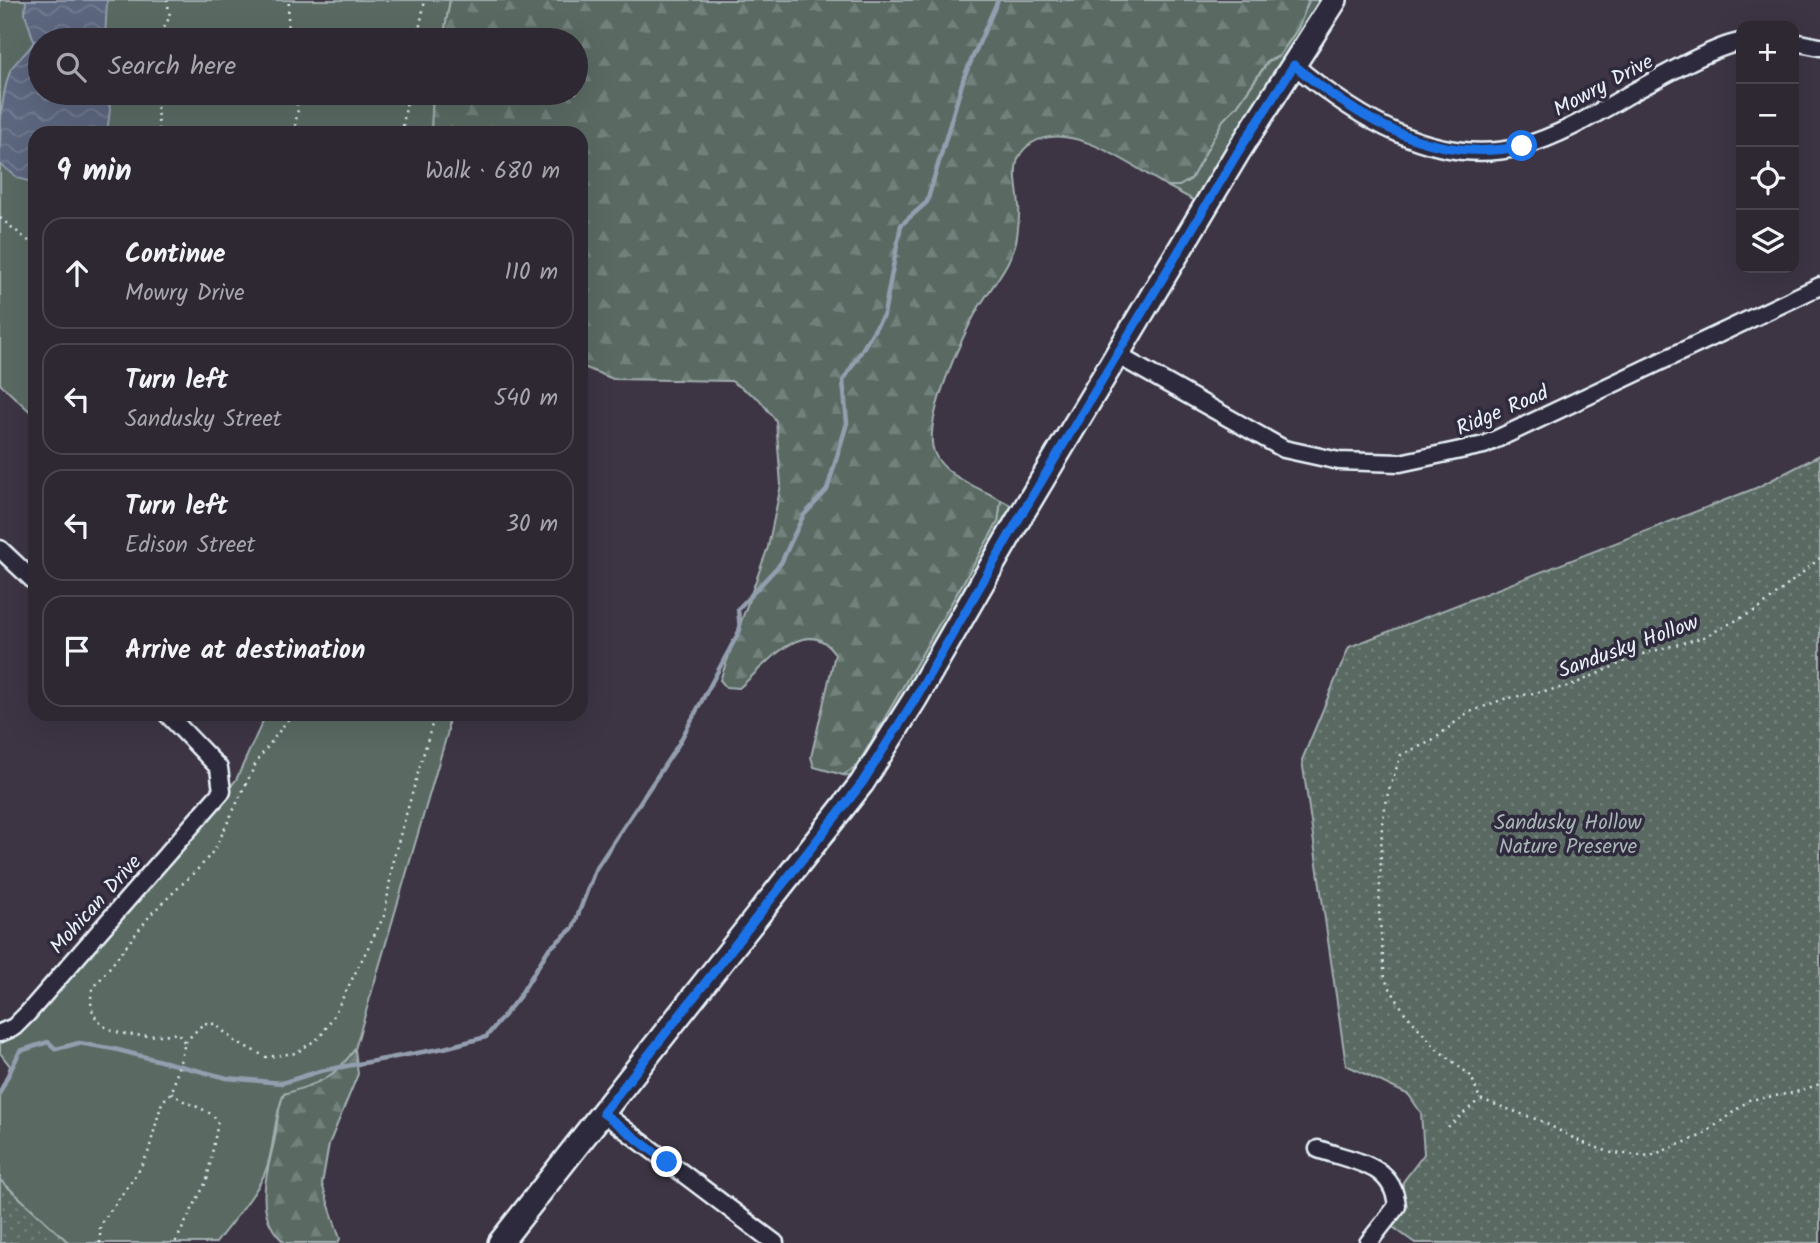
<!DOCTYPE html>
<html lang="en">
<head>
<meta charset="utf-8">
<style>
	body { margin:0; font-family:Kalam,sans-serif; background:#3a343f; color:#f1f3f6 }
	.controls { position:absolute; right:21px; top:21px; display:grid; overflow:hidden; border-radius:14px; box-shadow:0 7px 28px #0002 }
	.controls button { width:63px; height:63px; display:grid; place-items:center; padding:0; border:0; border-bottom:2px solid #49444e; background:#2e2833; color:#f1f3f6; font:35px sans-serif }
	.stop { position:absolute; width:21px; height:21px; margin:-16px; border:5px solid #1a73e8; border-radius:50%; background:#fff }
	.stop.end { background:#1a73e8; border-color:#fff; box-shadow:0 2px 7px #0008 }
	.list { margin:0; padding:0; list-style:none }
	h2 { display:flex; justify-content:space-between; align-items:center; height:91px; margin:0; padding:0 28px; font-size:30px }
	h2 small { font-size:23px; font-weight:400; color:#a7a6ac }
	.list li { display:grid; grid-template-columns:46px 1fr auto; gap:21px; align-items:center; box-sizing:border-box; height:112px; margin:0 14px 14px; padding:0 14px; border:2px solid #49444e; border-radius:21px }
	.list b { display:block; font-size:26px; white-space:nowrap }
	.list p { margin:0; font-size:23px; white-space:nowrap; color:#a7a6ac }
	.list em { font-size:23px; font-style:normal; color:#a7a6ac }
	.icon { flex:none; width:38px; height:38px; fill:none; stroke:currentColor; stroke-width:2; stroke-linecap:round; stroke-linejoin:round }
	.map { position:relative; flex:none; width:1820px; height:1243px; overflow:hidden }
	.search { position:absolute; background:#2e2833; box-shadow:0 7px 28px #0002; left:28px; top:28px; width:560px; height:77px; display:flex; align-items:center; gap:18px; box-sizing:border-box; padding:0 24px; border-radius:38px; color:#a7a6ac; font-size:26px }
	.panel { position:absolute; background:#2e2833; box-shadow:0 7px 28px #0002; left:28px; top:126px; width:560px; height:595px; border-radius:21px }
	.map>svg:first-child { display:block }
	.green { fill:#5a6b64; stroke:#a1aeae; stroke-width:2 }
	.forest { fill:url(#forest-firs); stroke:#a1aeae; stroke-width:2 }
	.park { fill:url(#park-dots); stroke:#a1aeae; stroke-width:2 }
	.water { fill:url(#water-waves); stroke:#939eaf; stroke-width:2 }
	.lines { fill:none; stroke-linecap:round; stroke-linejoin:round }
	.stream { stroke:#939eaf; stroke-width:4.5 }
	.minor-casing { stroke:#e8f1f8; stroke-width:21 }
	.secondary-casing { stroke:#e8f1f8; stroke-width:28 }
	.path { stroke:#e8f1f8; stroke-width:2.5; stroke-dasharray:2 5; stroke-linecap:butt }
	.minor { stroke:#2f2a3d; stroke-width:16 }
	.secondary { stroke:#2f2a3d; stroke-width:23 }
	.route { stroke:#1a73e8; stroke-width:9 }
	.labels { text-anchor:middle; stroke-width:7; stroke-linejoin:round; paint-order:stroke }
	.street-label { font-size:21px; fill:#e8f1f8; stroke:#2f2a3d }
	.park-label { font-size:21px; fill:#a8b5b5; stroke:#2f2a3d }
</style>
</head>
<body>
<div class="map">
<svg width="1820" height="1243" viewBox="0 0 1820 1243">
	<defs>
		<pattern id="forest-firs" width="22" height="20" patternUnits="userSpaceOnUse" patternTransform="scale(1.75)"><rect width="22" height="20" fill="#5a6b64"/><path d="M5 1l3.5 6h-7zM16 11l3.5 6h-7z" fill="#72817b"/></pattern>
		<pattern id="park-dots" width="8" height="8" patternUnits="userSpaceOnUse" patternTransform="scale(1.75)"><rect width="8" height="8" fill="#5a6b64"/><path d="M2 2h.1M6 6h.1" fill="none" stroke="#72817b" stroke-width="1.8" stroke-linecap="round"/></pattern>
		<pattern id="water-waves" width="16" height="10" patternUnits="userSpaceOnUse" patternTransform="scale(1.75)"><rect width="16" height="10" fill="#5b667e"/><path d="M0 5q4-4 8 0t8 0" fill="none" stroke="#737c91"/></pattern>
	</defs>
	<rect width="100%" height="100%" fill="#3d3544"/>
	<filter id="ink" filterUnits="userSpaceOnUse"><feTurbulence type="fractalNoise" baseFrequency=".0143" numOctaves="2"/><feDisplacementMap in="SourceGraphic" scale="14" xChannelSelector="R" yChannelSelector="G"/><feConvolveMatrix kernelMatrix="1 2 1 2 8 2 1 2 1" color-interpolation-filters="sRGB"/></filter>
	<g filter="url(#ink)">
		<!-- green -->
		<g class="green">
			<path d="M0,0h450l-7,40h-403v53h393l-2,40h-396v283l-35,-32z"/>
			<path d="M1309,0h16l-128,202 -30,-16h12l12,-7 32,-59 14,-14 32,-45 10,-5 19,-28z"/>
			<path d="M1001,500l15,8 -161,270 -12,-3 12,-7 9,-14 134,-232z"/>
			<path d="M266,714h182v17l-93,318c-22,31 -36,35 -71,45 -12,26 -8,55 -20,81 -11,24 -33,47 -48,68h-147l-69,-63v-85l10,-29 -10,-13v-16l24,-8 29,-31 183,-218z"/>
		</g>
		<!-- forest -->
		<g class="forest">
			<path d="M450,0h859l-11,28 -19,28 -11,5 -31,45 -14,14 -32,59 -12,7h-12c-34,-19 -96,-67 -135,-43 -25,15 -14,42 -13,63 1,9 -1,21 -2,31 -4,25 -25,49 -38,70 -16,28 -57,114 -45,145 9,24 46,36 67,48l-3,22 -134,232 -9,14 -12,7 -29,-8 -3,-10 24,-103c-28,-44 -73,15 -96,34l-13,-1 -6,-7 48,-133 13,-62 -5,-64 -17,-22 -28,-18 -118,-2 -32,-13v-233h-150l2,-40h143v-53h-133z"/>
			<path d="M355,1049l3,25 -29,70 -7,40 18,55 -2,4h-53c-32,-27 -19,-66 -11,-101 4,-17 2,-31 10,-48 35,-11 49,-14 71,-45z"/>
		</g>
		<!-- park -->
		<g class="park">
			<path d="M1820,455v788h-405l-25,-18 10,-13 3,-30 21,-28 -3,-41 -12,-18 -63,-30 -44,-305 47,-113 407,-159z"/>
			<path d="M0,1180l69,63h-69z"/>
		</g>
		<!-- water -->
		<path class="water" d="M26,0h81l-2,40h-65v53h68l2,17 -3,23h-72v50l-17,-5 -18,-14c0,-32 0,-64 10,-93 6,-12 18,-17 24,-30l-9,-27z"/>
		<g class="lines">
			<!-- stream -->
			<path class="stream" d="M0,1092l20,-41 28,-9 8,7 23,-6 35,6 113,29 55,5 38,-12 124,-23 42,-11 33,-40 29,-47 25,-22 22,-58 83,-125 62,-115 -2,-21 43,-46 22,-47 24,-26 20,-67 -4,-42 41,-67 17,-89 26,-23 37,-125 34,-77"/>
			<defs>
				<g id="minor">
					<path d="M1794,42l26,5"/>
					<path d="M1294,65c62,52 141,103 226,82 41,-11 79,-35 115,-56 26,-14 79,-45 106,-49"/>
					<path d="M1117,355l167,94 55,12 61,2 84,-18 336,-159"/>
					<path d="M0,549l35,33"/>
					<path d="M0,1033l14,-6 14,-14 194,-222 -3,-23 -52,-54"/>
					<path d="M603,1113l172,130"/>
					<path d="M1318,1149c36,13 75,14 79,57l-29,37"/>
				</g>
				<path id="secondary" d="M500,1243l362,-460 53,-84 102,-177 221,-370 97,-152"/>
			</defs>
			<!-- minor casing -->
			<use href="#minor" class="minor-casing"/>
			<!-- secondary casing -->
			<use href="#secondary" class="secondary-casing"/>
			<!-- path -->
			<g class="path">
				<path d="M158,40l12,-24 -3,-16"/>
				<path d="M287,40l2,-40"/>
				<path d="M417,40l8,-40"/>
				<path d="M156,93l3,40"/>
				<path d="M294,133l4,-24 -3,-16"/>
				<path d="M402,133l6,-40"/>
				<path d="M0,218l35,28"/>
				<path d="M1820,558l-60,50 -56,29 -65,18 -69,31 -66,13 -37,14 -35,28 -31,14 -13,38 -6,31 -3,87 6,69 20,33 32,36 34,27 9,23 61,22 40,21 31,11 38,3 53,-21 46,-35 44,-7 27,-9"/>
				<path d="M185,1042l19,-19 11,1 20,17 31,16 30,-4 24,-16 12,-18 53,-105 8,-54 42,-146"/>
				<path d="M172,1092c13,15 35,13 46,30l-11,58 -32,63"/>
				<path d="M1448,1127l32,-28"/>
				<path d="M100,1243v-18l38,-53 10,-19 14,-51 10,-10 13,-49 -7,-10c-35,5 -95,8 -86,-43l60,-77 49,-47 14,-17 42,-88 35,-47"/>
			</g>
			<!-- minor -->
			<use href="#minor" class="minor"/>
			<!-- secondary -->
			<use href="#secondary" class="secondary"/>
		</g>
	</g>
	<g class="lines" filter="url(#ink)">
		<!-- route -->
		<path class="route" d="M667,1162l-64,-49 259,-330 53,-84 102,-177 221,-370 56,-87c65,55 141,100 228,81"/>
	</g>
	<g class="labels">
		<!-- street labels -->
		<g class="street-label">
			<text transform="translate(1603 85) rotate(-28)" y="7">Mowry Drive</text>
			<text transform="translate(1502 410) rotate(-23)" y="7">Ridge Road</text>
			<text transform="translate(1628 646) rotate(-20)" y="7">Sandusky Hollow</text>
			<text transform="translate(95 904) rotate(-48)" y="7">Mohican Drive</text>
		</g>
		<!-- park labels -->
		<g class="park-label">
			<text x="1568" y="829">Sandusky Hollow<tspan x="1568" dy="24">Nature Preserve</tspan></text>
		</g>
	</g>
</svg>
<div class="controls">
<button>+</button>
<button>−</button>
<button><svg class="icon" aria-label="locate" viewBox="0 0 24 24"><circle cx="12" cy="12" r="6"/><path d="M12 2v4M12 18v4M2 12h4M18 12h4"/></svg></button>
<button><svg class="icon" aria-label="layers" viewBox="0 0 24 24"><path d="M12 4l9 5-9 5-9-5zM3 14l9 5 9-5"/></svg></button>
</div>
<div class="stop" style="left:1522px;top:146px"></div>
<div class="stop end" style="left:667px;top:1162px"></div>
<div class="search"><svg class="icon" aria-label="search" viewBox="0 0 24 24"><circle cx="10" cy="10" r="6"/><path d="M15 15l6 6"/></svg>Search here</div>
<section class="panel">
<h2>9 min<small>Walk · 680 m</small></h2>
<ul class="list">
<li><svg class="icon" aria-label="ahead" viewBox="0 0 24 24"><path d="M12 20V5M6 11l6-6 6 6"/></svg><div><b>Continue</b><p>Mowry Drive</p></div><em>110 m</em></li>
<li><svg class="icon" aria-label="left" viewBox="0 0 24 24"><path d="M17 20v-9H6M10 6l-5 5 5 5"/></svg><div><b>Turn left</b><p>Sandusky Street</p></div><em>540 m</em></li>
<li><svg class="icon" aria-label="left" viewBox="0 0 24 24"><path d="M17 20v-9H6M10 6l-5 5 5 5"/></svg><div><b>Turn left</b><p>Edison Street</p></div><em>30 m</em></li>
<li><svg class="icon" aria-label="arrive" viewBox="0 0 24 24"><path d="M6 21V4h12l-3 4 3 4H6"/></svg><div><b>Arrive at destination</b></div></li>
</ul>
</section>
</div>
</body>
</html>
